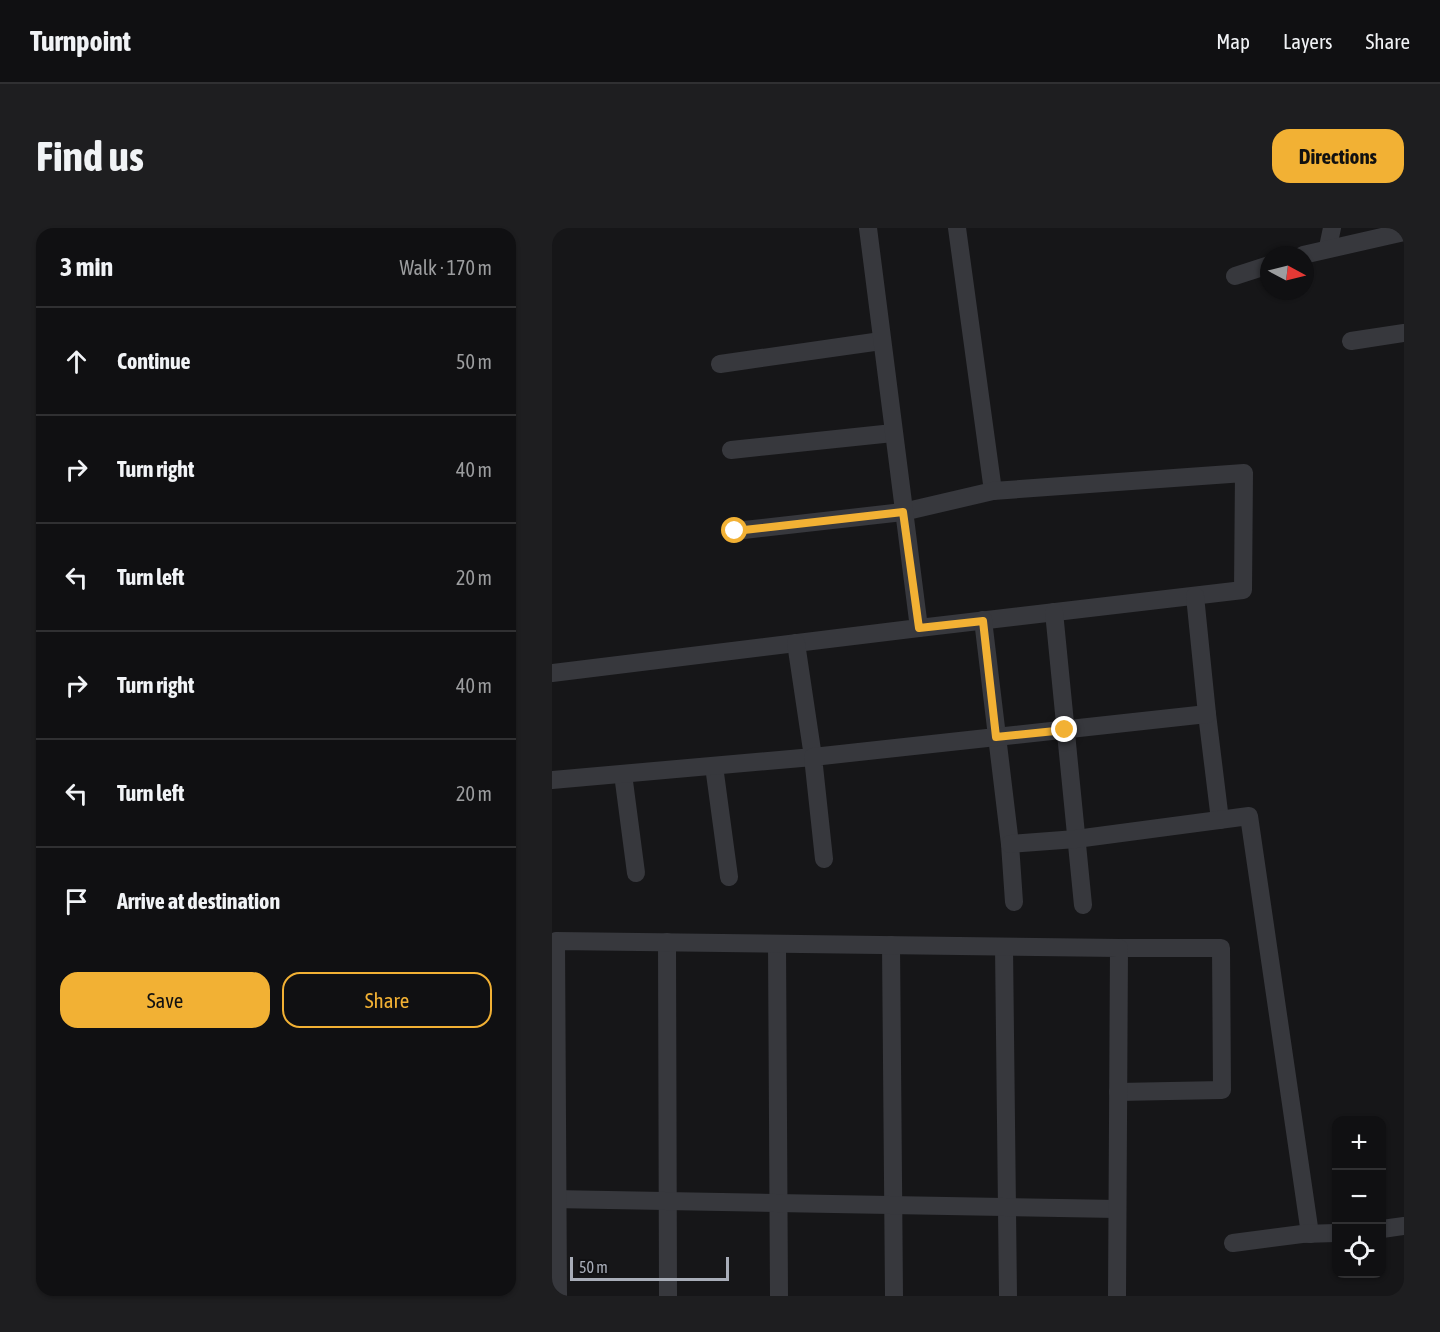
<!DOCTYPE html>
<html lang="en">
<head>
<meta charset="utf-8">
<style>
	body { margin:0; font-family:"Asap Condensed",sans-serif; background:#1e1e20; color:#f1f3f6 }
	.controls { position:absolute; right:18px; bottom:18px; display:grid; overflow:hidden; border-radius:12px; box-shadow:0 2px 4px #0004 }
	.controls button { width:54px; height:54px; display:grid; place-items:center; padding:0; border:0; border-bottom:2px solid #303032; background:#101012; color:#f1f3f6; font:30px sans-serif }
	.compass { position:absolute; left:708px; top:18px; width:54px; height:54px; border-radius:50%; background:#101012; box-shadow:0 2px 4px #0004; rotate:97deg }
	.scale { position:absolute; left:18px; bottom:15px; width:159px; box-sizing:border-box; padding-left:6px; border:3px solid #a8adb8; border-top:0; font-size:16px; line-height:21px; white-space:nowrap; color:#a8adb8; -webkit-text-stroke:4px #111113; paint-order:stroke }
	.stop { position:absolute; width:18px; height:18px; margin:-14px; border:4px solid #f2b134; border-radius:50%; background:#fff }
	.stop.end { background:#f2b134; border-color:#fff; box-shadow:0 2px 6px #0008 }
	.list { margin:0; padding:0; list-style:none }
	h2 { display:flex; justify-content:space-between; align-items:center; height:78px; margin:0; padding:0 24px; font-size:26px }
	h2 small { font-size:20px; font-weight:400; color:#9c9d9f }
	.list li { display:grid; grid-template-columns:39px 1fr auto; gap:18px; align-items:center; box-sizing:border-box; height:108px; padding:0 24px; border-top:2px solid #303032 }
	.list b { display:block; font-size:22px; white-space:nowrap }
	.list em { font-size:20px; font-style:normal; color:#9c9d9f }
	.actions { display:flex; gap:12px; padding:18px 24px }
	.actions a { flex:1; padding:14px 0; border:2px solid #f2b134; border-radius:18px; text-align:center; font-size:21px; color:#f2b134 }
	.actions .main { background:#f2b134; color:#111 }
	.icon { flex:none; width:33px; height:33px; fill:none; stroke:currentColor; stroke-width:2; stroke-linecap:round; stroke-linejoin:round }
	.map { position:relative; flex:none; width:852px; height:1068px; overflow:hidden; border-radius:18px }
	header { display:flex; align-items:center; gap:36px; box-sizing:border-box; height:84px; padding:0 30px; background:#101012; border-bottom:2px solid #303032 }
	header strong { font-size:28px }
	nav { display:flex; gap:33px; margin-inline-start:auto; font-size:21px }
	.intro { display:flex; align-items:center; justify-content:space-between; box-sizing:border-box; height:144px; padding:0 36px }
	h1 { margin:0; font-size:42px }
	.button { padding:15px 27px; border-radius:18px; background:#f2b134; color:#111; font-size:21px; font-weight:700 }
	main { display:flex; gap:36px; padding:0 36px }
	aside { flex:1; background:#101012; border-radius:18px; box-shadow:0 2px 4px #0004 }
	.map>svg:first-child { display:block }
	.lines { fill:none; stroke-linecap:round; stroke-linejoin:round }
	.minor { stroke:#37383d; stroke-width:18 }
	.route { stroke:#f2b134; stroke-width:8 }
</style>
</head>
<body>
<header>
<strong>Turnpoint</strong>
<nav><a>Map</a><a>Layers</a><a>Share</a></nav>
</header>
<div class="intro"><h1>Find us</h1><a class="button">Directions</a></div>
<main>
<aside>
<h2>3 min<small>Walk · 170 m</small></h2>
<ul class="list">
<li><svg class="icon" aria-label="ahead" viewBox="0 0 24 24"><path d="M12 20V5M6 11l6-6 6 6"/></svg><div><b>Continue</b></div><em>50 m</em></li>
<li><svg class="icon" aria-label="right" viewBox="0 0 24 24"><path d="M7 20v-9h11M14 6l5 5-5 5"/></svg><div><b>Turn right</b></div><em>40 m</em></li>
<li><svg class="icon" aria-label="left" viewBox="0 0 24 24"><path d="M17 20v-9H6M10 6l-5 5 5 5"/></svg><div><b>Turn left</b></div><em>20 m</em></li>
<li><svg class="icon" aria-label="right" viewBox="0 0 24 24"><path d="M7 20v-9h11M14 6l5 5-5 5"/></svg><div><b>Turn right</b></div><em>40 m</em></li>
<li><svg class="icon" aria-label="left" viewBox="0 0 24 24"><path d="M17 20v-9H6M10 6l-5 5 5 5"/></svg><div><b>Turn left</b></div><em>20 m</em></li>
<li><svg class="icon" aria-label="arrive" viewBox="0 0 24 24"><path d="M6 21V4h12l-3 4 3 4H6"/></svg><div><b>Arrive at destination</b></div></li>
</ul>
<div class="actions"><a class="main">Save</a><a>Share</a></div>
</aside>
<div class="map">
<svg width="852" height="1068" viewBox="0 0 852 1068">
	<rect width="100%" height="100%" fill="#161618"/>
	<g class="lines">
		<!-- minor -->
		<g class="minor">
			<path d="M405,0l36,263"/>
			<path d="M776,19l4,-19"/>
			<path d="M751,27l101,-23"/>
			<path d="M683,48l34,-11"/>
			<path d="M799,113l53,-8"/>
			<path d="M168,136l161,-23"/>
			<path d="M179,222l162,-17"/>
			<path d="M183,303l168,-19 90,-21 251,-18 -1,117 -324,38"/>
			<path d="M502,384l29,293"/>
			<path d="M431,392l27,224 4,58"/>
			<path d="M0,445l367,-45 -51,-400"/>
			<path d="M655,486l13,106"/>
			<path d="M162,538l15,111"/>
			<path d="M71,546l13,99"/>
			<path d="M0,552l261,-23 -17,-114"/>
			<path d="M458,616l66,-5 173,-23 61,418"/>
			<path d="M272,631l-11,-102 394,-43 -12,-118"/>
			<path d="M115,714l1,354"/>
			<path d="M225,716l2,352"/>
			<path d="M339,717l3,351"/>
			<path d="M452,719l4,349"/>
			<path d="M566,864l104,-2 -1,-142h-102"/>
			<path d="M0,971l565,10"/>
			<path d="M830,1001l22,-3"/>
			<path d="M681,1015l69,-9 34,-1"/>
			<path d="M6,1068l-2,-355 563,7 -2,348"/>
		</g>
	</g>
	<g class="lines">
		<!-- route -->
		<path class="route" d="M183,303l168,-19 16,116 64,-7 13,116 69,-7"/>
	</g>
</svg>
<div class="controls">
<button>+</button>
<button>−</button>
<button><svg class="icon" aria-label="locate" viewBox="0 0 24 24"><circle cx="12" cy="12" r="6"/><path d="M12 2v4M12 18v4M2 12h4M18 12h4"/></svg></button>
</div>
<svg class="compass" viewBox="-18 -18 36 36"><path d="M0-13l5 13h-10z" fill="#e53935"/><path d="M0 13l5-13h-10z" fill="#9c9d9f"/></svg>
<div class="scale">50 m</div>
<div class="stop" style="left:183px;top:303px"></div>
<div class="stop end" style="left:513px;top:502px"></div>
</div>
</main>
</body>
</html>
